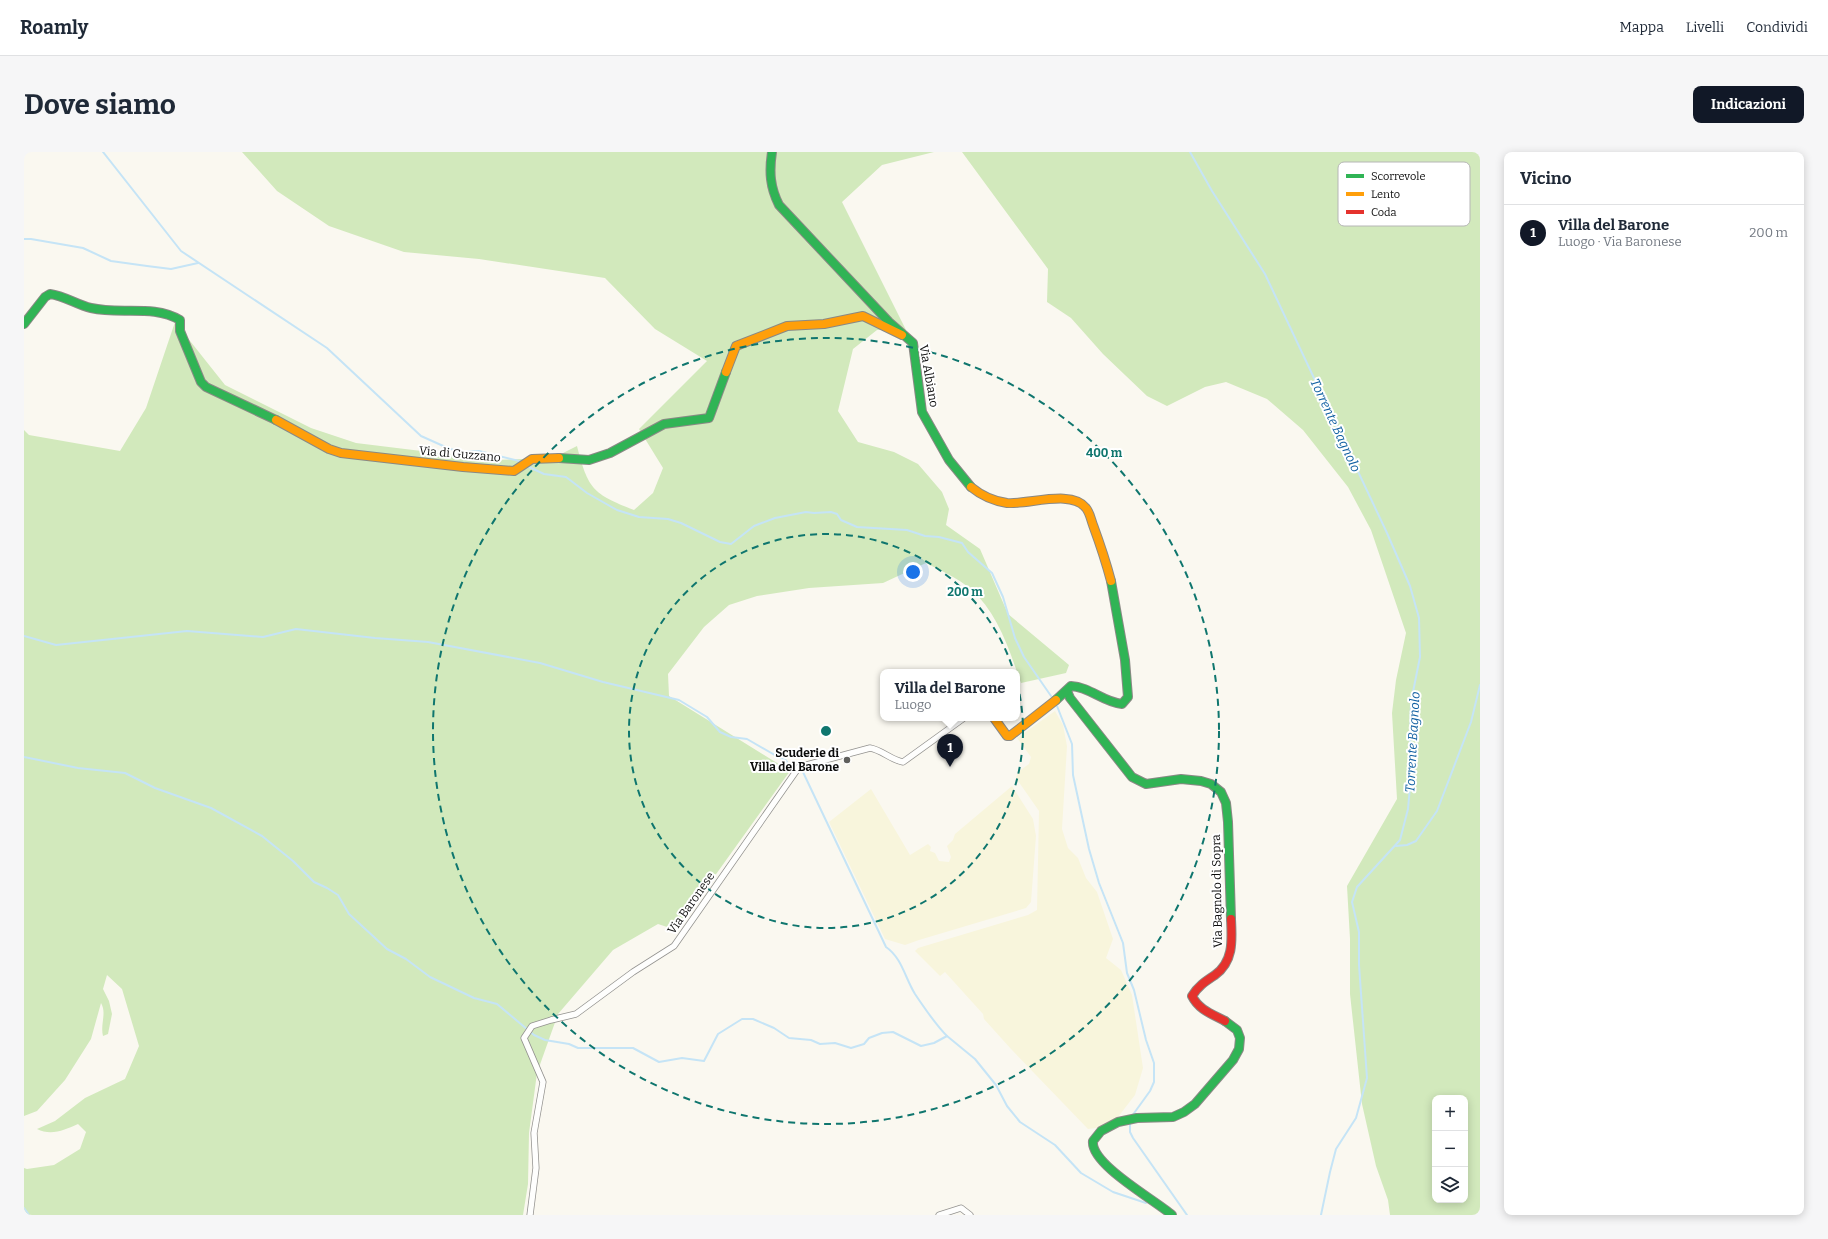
<!DOCTYPE html>
<html lang="it">
<head>
<meta charset="utf-8">
<style>
	body { margin:0; font-family:Bitter,serif; background:#f6f6f7; color:#1f2937 }
	.controls { position:absolute; right:12px; bottom:12px; display:grid; overflow:hidden; border-radius:8px; box-shadow:0 2px 10px #0003 }
	.controls button { width:36px; height:36px; display:grid; place-items:center; padding:0; border:0; border-bottom:1px solid #e0e1e3; background:#fff; color:#1f2937; font:20px sans-serif }
	.you { position:absolute; left:889px; top:420px; width:14px; height:14px; margin:-10px; border:3px solid #fff; border-radius:50%; background:#1a73e8; box-shadow:0 0 0 6px #1a73e833 }
	.badge { display:grid; place-items:center; width:26px; height:26px; border-radius:50%; background:#111827; color:#fff; font-size:13px; font-weight:700 }
	.pin { position:absolute; translate:-50% -33px; filter:drop-shadow(0 1px 2px #0008) }
	.pin::after { content:''; position:absolute; top:21px; width:14px; height:12px; background:inherit; clip-path:polygon(0 0,100% 0,50% 100%) }
	.popup { position:absolute; left:856px; top:517px; width:140px; height:52px; box-sizing:border-box; display:grid; place-content:center; border-radius:8px; background:#fff; filter:drop-shadow(0 1px 3px #0005); font-size:13px; white-space:nowrap; color:#747a83 }
	.popup b { font-size:15px; color:#1f2937 }
	.popup::after { content:''; position:absolute; left:50%; top:100%; margin-left:-8px; border:8px solid transparent; border-top-color:#fff }
	.list { margin:0; padding:0; list-style:none }
	h2 { display:flex; justify-content:space-between; align-items:center; height:52px; margin:0; padding:0 16px; font-size:17px }
	h2 small { font-size:13px; font-weight:400; color:#747a83 }
	.list li { display:grid; grid-template-columns:26px 1fr auto; gap:12px; align-items:center; box-sizing:border-box; height:56px; padding:0 16px; border-top:1px solid #e0e1e3 }
	.list b { display:block; font-size:15px; white-space:nowrap }
	.list p { margin:0; font-size:13px; white-space:nowrap; color:#747a83 }
	.list em { font-size:13px; font-style:normal; color:#747a83 }
	.icon { flex:none; width:22px; height:22px; fill:none; stroke:currentColor; stroke-width:2; stroke-linecap:round; stroke-linejoin:round }
	.map { position:relative; flex:none; width:1456px; height:1063px; overflow:hidden; border-radius:8px }
	header { display:flex; align-items:center; gap:24px; box-sizing:border-box; height:56px; padding:0 20px; background:#fff; border-bottom:1px solid #e0e1e3 }
	header strong { font-size:19px }
	nav { display:flex; gap:22px; margin-inline-start:auto; font-size:14px }
	.intro { display:flex; align-items:center; justify-content:space-between; box-sizing:border-box; height:96px; padding:0 24px }
	h1 { margin:0; font-size:28px }
	.button { padding:10px 18px; border-radius:8px; background:#111827; color:#fff; font-size:14px; font-weight:700 }
	main { display:flex; gap:24px; padding:0 24px }
	aside { flex:1; background:#fff; border-radius:8px; box-shadow:0 2px 10px #0003 }
	.map>svg:first-child { display:block }
	.farmland { fill:#f8f5dc }
	.forest { fill:#d2e9bc; fill-rule:evenodd }
	.lines { fill:none; stroke-linecap:round; stroke-linejoin:round }
	.stream { stroke:#c5e4f6; stroke-width:2 }
	.street-casing { stroke:#93928f; stroke-width:7 }
	.fast-casing { stroke:#8a8985; stroke-width:10 }
	.slow-casing { stroke:#8a8985; stroke-width:10 }
	.jam-casing { stroke:#8a8985; stroke-width:10 }
	.street { stroke:#fefefd; stroke-width:5.5 }
	.fast { stroke:#30b455; stroke-width:8 }
	.slow { stroke:#ff9f0a; stroke-width:8 }
	.jam { stroke:#e5322d; stroke-width:8 }
	.ring { fill:none; stroke:#0f766e; stroke-width:2; stroke-dasharray:7 5 }
	.poi-dot { fill:#5f5f5c; stroke:#fff; stroke-width:1.5 }
	.labels { text-anchor:middle; stroke-width:4; stroke-linejoin:round; paint-order:stroke }
	.street-label { font-size:12px; fill:#0c0c0c; stroke:#fff }
	.poi-label { font-size:12px; font-weight:bold; fill:#0c0c0c; stroke:#fff; text-anchor:end }
	.water-label { font-size:13px; font-style:italic; fill:#1160a2; stroke:#fff }
	.key { fill:#fff; stroke:#b6b6b6; stroke-width:1 }
	.key-label { font-size:11px; fill:#0c0c0c }
	.centre { fill:#0f766e; stroke:#fff; stroke-width:2 }
	.ring-label { font-size:12px; text-anchor:middle; font-weight:bold; fill:#0f766e; stroke:#fff; stroke-width:4; stroke-linejoin:round; paint-order:stroke }
</style>
</head>
<body>
<header>
<strong>Roamly</strong>
<nav><a>Mappa</a><a>Livelli</a><a>Condividi</a></nav>
</header>
<div class="intro"><h1>Dove siamo</h1><a class="button">Indicazioni</a></div>
<main>
<div class="map">
<svg width="1456" height="1063" viewBox="0 0 1456 1063">
	<rect width="100%" height="100%" fill="#faf8f0"/>
	<!-- farmland -->
	<g class="farmland">
		<path d="M1031,559l8,14 4,21 -5,83 6,19 10,10 8,20 11,14 16,47 -7,19 15,12 11,25 11,73 -8,27 -17,22 -22,11 -8,1 -77,-80 -27,-30 -1,-5 -38,-42 -5,4 -25,-25 3,-3 110,-33 9,-5 2,-99 -23,-33 2,-6 11,-8 2,-7 -14,-19z"/>
		<path d="M988,634l21,33 3,17 -5,66 -5,6 -107,32 -14,5 -20,-6 -56,-117 42,-33 39,66 18,-11 3,3 -1,4 5,2 4,8 10,1 2,-5 -4,-11 6,-6 2,-6z"/>
	</g>
	<!-- forest -->
	<g class="forest">
		<path d="M218,0h692l-52,13 -40,37 64,128h-29l-24,19 -15,62 20,31 36,10 24,12 24,28 7,17 -3,16 34,24 28,65 61,51 -3,8 -45,10c-11,-31 -21,-63 -43,-87 -14,-15 -34,-24 -52,-33l-43,20 -74,5 -52,8 -28,9 -25,22 -36,47 1,22 121,75 -114,159 -18,-6 -45,26 -55,64 -21,59 -8,60 -1,51 -5,31h-499v-47l3,1 27,-4 26,-16 6,-17 -8,-8c-13,6 -27,12 -41,5l18,-8 30,-23 40,-19 14,-33 -17,-57 -15,-14 -4,14 6,12 3,13 -4,20 -5,2c-3,-12 4,-23 -2,-33l-10,36 -26,41 -28,31 -13,5v-686l5,5 91,16 26,-43 29,-86 50,63 86,43 45,15 139,17 58,-2 24,-12c11,43 16,48 57,64l19,-17 10,-25 -24,-39 68,-68 -52,-32 -50,-51 -126,-19 -75,-7 -75,-26 -52,-35z"/>
		<path d="M938,0h518v1063h-90l-2,-15 -12,-34 -14,-62 -12,-110v-55l-3,-53 50,-87 -5,-86 4,-33 10,-47 -35,-103 -23,-43 -45,-57 -36,-31 -41,-17 -21,5 -38,19 -20,-10 -44,-42 -32,-36 -24,-16 1,-33zM1411,946h30v102h-30z"/>
	</g>
	<g class="lines">
		<!-- stream -->
		<g class="stream">
			<path d="M79,0l78,99 146,97 94,88 29,13 14,3 15,-1 40,10"/>
			<path d="M1166,0l22,39 53,83 122,259 23,53 9,32 1,39 -9,45 -1,39 2,23 -4,45 -8,31 -43,47 -5,15 7,30v33l8,113 -11,40 -20,31 -6,23 -9,43"/>
			<path d="M0,87h7l52,9 28,13 36,5 24,3 27,-6"/>
			<path d="M505,315l15,7 22,3 21,16 30,17 22,7 29,2 13,4 39,19 11,2 23,-18 21,-8 31,-6 8,1 17,-1 6,2 4,6 16,7 50,3 18,6 14,1 23,6 6,9 24,21 11,24 12,41 9,19 27,39"/>
			<path d="M0,484l32,9 131,-14 76,6 33,-8 79,9 53,4 112,21 63,19 76,18 28,17 13,15 11,5 16,2 33,19 5,1 4,6 5,-1 8,6 84,177c16,11 19,31 29,47 10,15 20,30 32,42"/>
			<path d="M1033,554l15,38 1,31 16,74 10,34 24,60 4,30 7,17 12,50 8,23v19l-4,9 -18,25"/>
			<path d="M0,605l54,11 47,5 30,15 56,20 51,28 31,25 21,21 13,6 11,7 11,19 38,35 19,10 24,18 44,21 23,6 37,31 11,5 24,4 9,4h55l26,14 23,-4 22,3 14,-27 24,-15h11l21,9 15,10 22,2 9,4 15,-1 16,5 13,-4 5,-6 13,-5 11,-1 28,14 13,-3 13,-7 28,23 21,26 11,21 13,16 35,23 26,28 32,19 33,11"/>
			<path d="M1372,694l11,-1 9,-4 21,-30 34,-89 9,-37"/>
			<path d="M1106,970v10l3,6 54,77"/>
			<path d="M0,1056l5,7"/>
		</g>
		<defs>
			<g id="street">
				<path d="M506,1063l6,-47 -2,-35 9,-51 -19,-44 8,-12 19,-6 25,-6 57,-42 41,-26 125,-179 71,-19c12,2 21,12 33,14l61,-44"/>
				<path d="M915,1063l22,-7 9,7"/>
			</g>
			<g id="fast">
				<path d="M748,0c-3,20 -2,35 7,53l110,117 24,21 9,69 27,48 22,27"/>
				<path d="M0,172l21,-27 5,-3c15,2 27,11 41,14 30,7 62,-4 89,12v11l21,51 5,5 70,33"/>
				<path d="M535,306l30,2 21,-7 54,-29 45,-6 17,-46"/>
				<path d="M1043,539l3,7 62,79 14,7 35,-5 20,2 10,3 10,8 5,11 2,19 3,97"/>
				<path d="M1032,548l15,-14c19,1 32,16 51,18l6,-7 -3,-37 -14,-79"/>
				<path d="M1148,1063c-17,-15 -82,-51 -79,-74l8,-10 17,-9 19,-4 36,-1 11,-5 11,-8 38,-44 6,-11 1,-11 -3,-8 -12,-9"/>
			</g>
			<g id="slow">
				<path d="M702,220l10,-26 51,-20 37,-2 39,-8 39,19"/>
				<path d="M252,268l53,29 12,4 122,14 51,4 18,-12 27,-1"/>
				<path d="M947,335c11,9 22,14 36,16 21,2 65,-14 79,5 4,5 5,12 7,17 7,19 13,37 18,56"/>
				<path d="M970,566l13,18h3l46,-36"/>
			</g>
			<path id="jam" d="M1201,869c-13,-7 -26,-11 -33,-25 6,-10 14,-15 23,-21 19,-14 17,-35 16,-56"/>
		</defs>
		<!-- street casing -->
		<use href="#street" class="street-casing"/>
		<!-- fast casing -->
		<use href="#fast" class="fast-casing"/>
		<!-- slow casing -->
		<use href="#slow" class="slow-casing"/>
		<!-- jam casing -->
		<use href="#jam" class="jam-casing"/>
		<!-- street -->
		<use href="#street" class="street"/>
		<!-- fast -->
		<use href="#fast" class="fast"/>
		<!-- slow -->
		<use href="#slow" class="slow"/>
		<!-- jam -->
		<use href="#jam" class="jam"/>
	</g>
	<!-- distance rings -->
	<g class="ring">
		<circle cx="802" cy="579" r="197"/>
		<circle cx="802" cy="579" r="393"/>
	</g>
	<!-- markers -->
	<circle class="poi-dot" cx="823" cy="608" r="4"/>
	<g class="labels">
		<!-- street labels -->
		<g class="street-label">
			<text transform="translate(905 224) rotate(80)" y="4">Via Albiano</text>
			<text transform="translate(436 302) rotate(5)" y="4">Via di Guzzano</text>
			<text transform="translate(1193 739) rotate(-91)" y="4">Via Bagnolo di Sopra</text>
			<text transform="translate(667 751) rotate(-55)" y="4">Via Baronese</text>
		</g>
		<!-- poi labels -->
		<g class="poi-label">
			<text x="815" y="605">Scuderie di<tspan x="815" dy="14">Villa del Barone</tspan></text>
		</g>
		<!-- water labels -->
		<g class="water-label">
			<text transform="translate(1312 273) rotate(65)" y="5">Torrente Bagnolo</text>
			<text transform="translate(1388 590) rotate(-87)" y="5">Torrente Bagnolo</text>
		</g>
	</g>
	<!-- legend -->
	<rect x="1314" y="10" width="132" height="64" rx="6" class="key"/>
	<rect x="1322" y="22" width="18" height="4" fill="#30b455"/>
	<rect x="1322" y="40" width="18" height="4" fill="#ff9f0a"/>
	<rect x="1322" y="58" width="18" height="4" fill="#e5322d"/>
	<g class="key-label">
		<text x="1347" y="28">Scorrevole</text>
		<text x="1347" y="46">Lento</text>
		<text x="1347" y="64">Coda</text>
	</g>
	<circle cx="802" cy="579" r="6" class="centre"/>
	<g class="ring-label">
		<text x="1080" y="305">400 m</text>
		<text x="941" y="444">200 m</text>
	</g>
</svg>
<div class="controls">
<button>+</button>
<button>−</button>
<button><svg class="icon" aria-label="layers" viewBox="0 0 24 24"><path d="M12 4l9 5-9 5-9-5zM3 14l9 5 9-5"/></svg></button>
</div>
<div class="you"></div>
<div class="pin badge" style="left:926px;top:615px">1</div>
<div class="popup"><b>Villa del Barone</b>Luogo</div>
</div>
<aside>
<h2>Vicino<small></small></h2>
<ul class="list">
<li><span class="badge">1</span><div><b>Villa del Barone</b><p>Luogo · Via Baronese</p></div><em>200 m</em></li>
</ul>
</aside>
</main>
</body>
</html>
